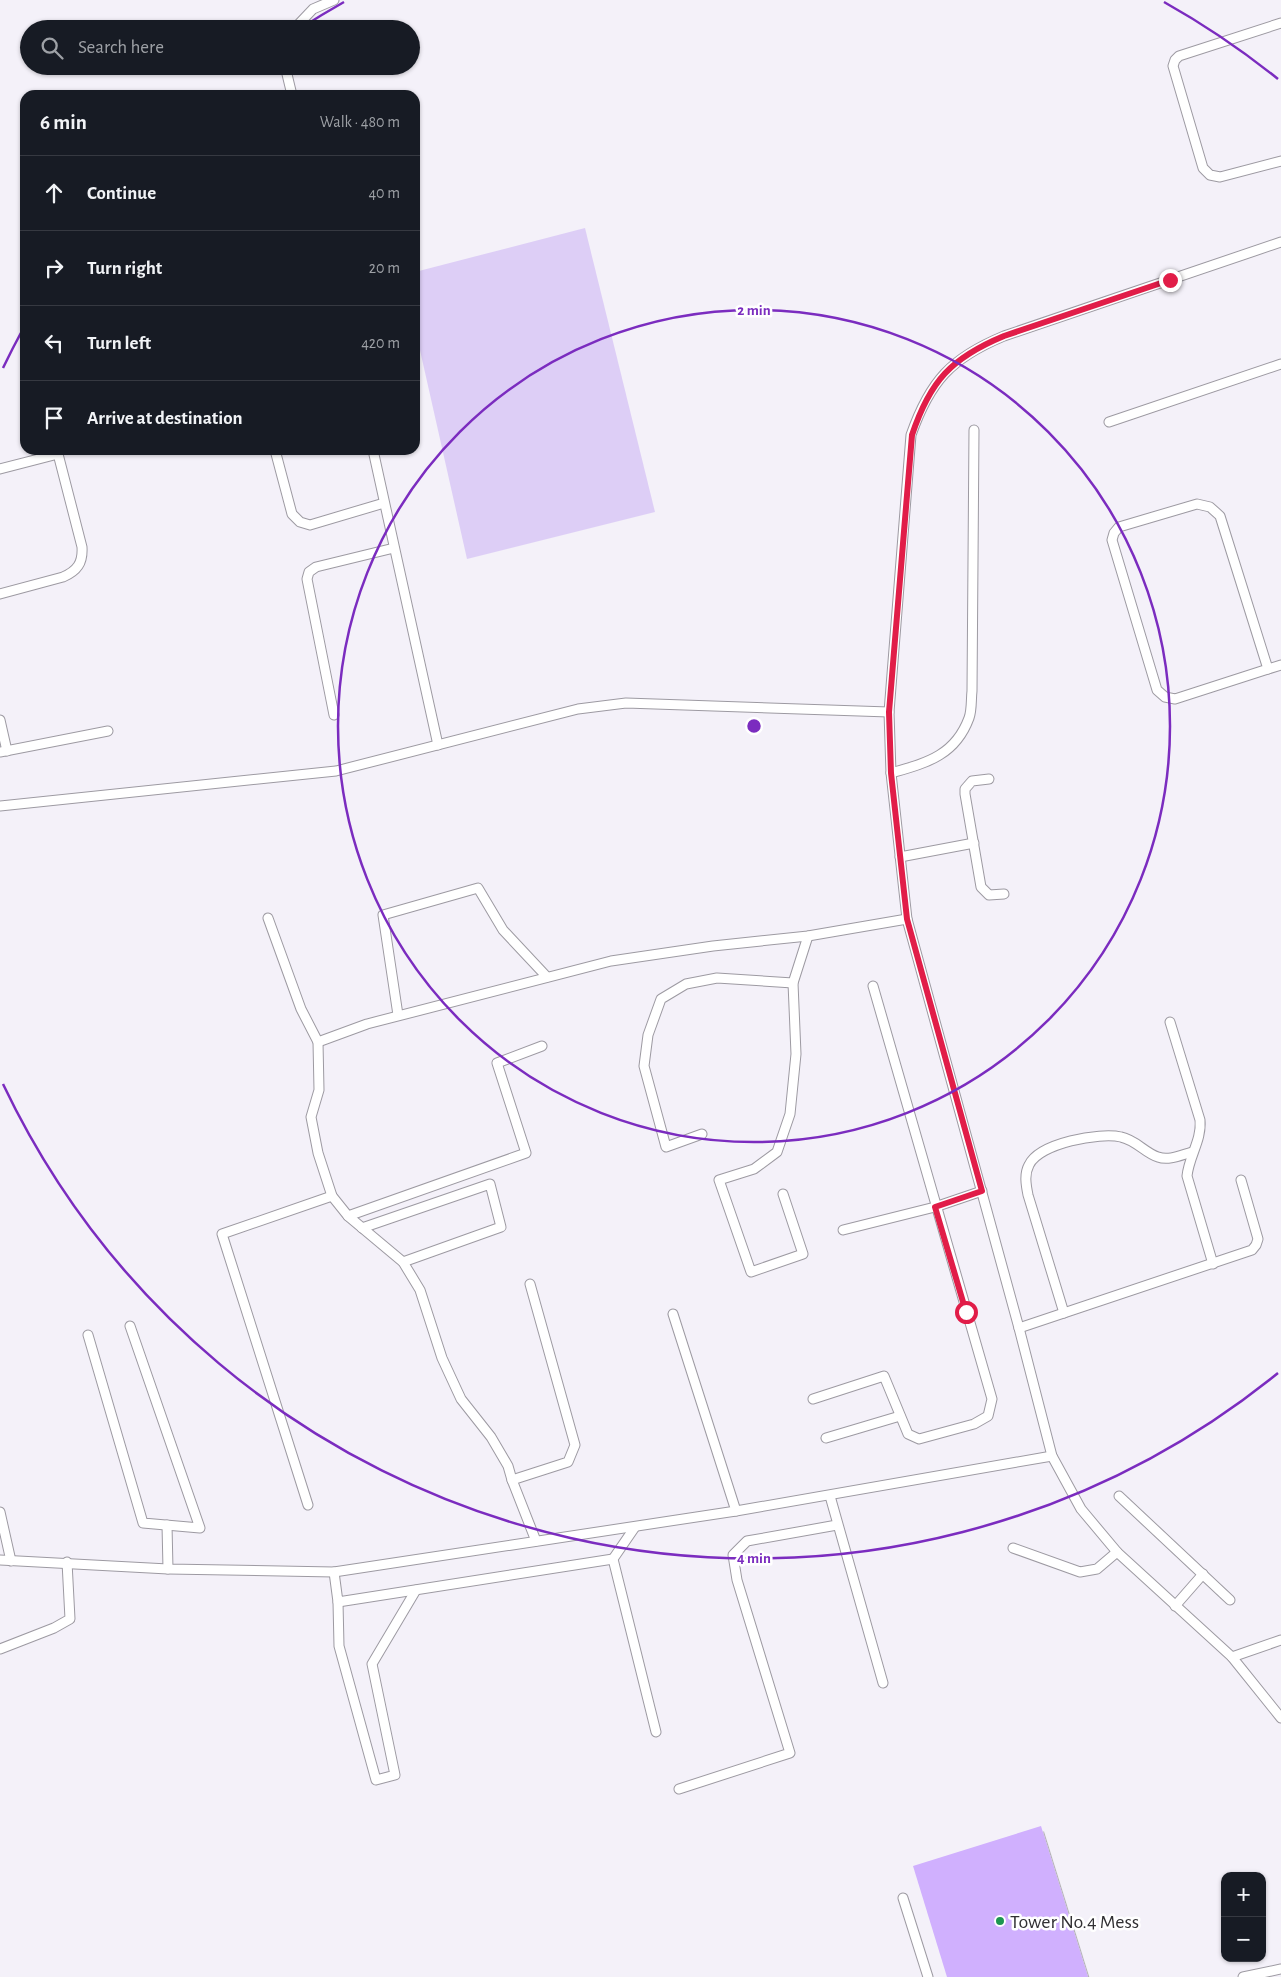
<!DOCTYPE html>
<html lang="en">
<head>
<meta charset="utf-8">
<style>
	body { margin:0; font-family:"Alegreya Sans",sans-serif; background:#242831; color:#f1f3f6 }
	.controls { position:absolute; right:15px; bottom:15px; display:grid; overflow:hidden; border-radius:10px; box-shadow:0 1px 4px #0004 }
	.controls button { width:45px; height:45px; display:grid; place-items:center; padding:0; border:0; border-bottom:1px solid #363941; background:#171b24; color:#f1f3f6; font:25px sans-serif }
	.stop { position:absolute; width:15px; height:15px; margin:-11px; border:4px solid #e11d48; border-radius:50%; background:#fff }
	.stop.end { background:#e11d48; border-color:#fff; box-shadow:0 1px 5px #0008 }
	.list { margin:0; padding:0; list-style:none }
	h2 { display:flex; justify-content:space-between; align-items:center; height:65px; margin:0; padding:0 20px; font-size:21px }
	h2 small { font-size:16px; font-weight:400; color:#9ea1a6 }
	.list li { display:grid; grid-template-columns:32px 1fr auto; gap:15px; align-items:center; box-sizing:border-box; height:75px; padding:0 20px; border-top:1px solid #363941 }
	.list b { display:block; font-size:19px; white-space:nowrap }
	.list em { font-size:16px; font-style:normal; color:#9ea1a6 }
	.icon { flex:none; width:28px; height:28px; fill:none; stroke:currentColor; stroke-width:2; stroke-linecap:round; stroke-linejoin:round }
	.map { position:relative; flex:none; width:1281px; height:1977px; overflow:hidden }
	.search { position:absolute; background:#171b24; box-shadow:0 1px 4px #0004; left:20px; top:20px; width:400px; height:55px; display:flex; align-items:center; gap:12px; box-sizing:border-box; padding:0 18px; border-radius:28px; color:#9ea1a6; font-size:19px }
	.panel { position:absolute; background:#171b24; box-shadow:0 1px 4px #0004; left:20px; top:90px; width:400px; height:365px; border-radius:15px }
	.map>svg:first-child { display:block }
	.green { fill:#ddcef6 }
	.building { fill:#d0b0fe; filter:url(#shadow) }
	.lines { fill:none; stroke-linecap:round; stroke-linejoin:round }
	.lane-casing { stroke:#9d9aa2; stroke-width:11 }
	.lane { stroke:#fff; stroke-width:9 }
	.route { stroke:#e11d48; stroke-width:6 }
	.ring { fill:none; stroke:#7b2cbf; stroke-width:2.5 }
	.poi-dot { fill:#1d9652; stroke:#fff; stroke-width:2 }
	.labels { text-anchor:middle; stroke-width:5; stroke-linejoin:round; paint-order:stroke }
	.poi-label { font-size:20px; fill:#313033; stroke:#fff; text-anchor:start }
	.centre { fill:#7b2cbf; stroke:#fff; stroke-width:2.5 }
	.ring-label { font-size:15px; text-anchor:middle; font-weight:bold; fill:#7b2cbf; stroke:#fff; stroke-width:5; stroke-linejoin:round; paint-order:stroke }
</style>
</head>
<body>
<div class="map">
<svg width="1281" height="1977" viewBox="0 0 1281 1977">
	<defs>
		<filter id="shadow"><feDropShadow dx="3" dy="5.5" stdDeviation="0" flood-color="#0004"/></filter>
	</defs>
	<rect width="100%" height="100%" fill="#f4f1f9"/>
	<!-- green -->
	<path class="green" d="M585,228l70,284 -188,47 -52,-231v-56z"/>
	<!-- building -->
	<path class="building" d="M1041,1826l47,151h-141l-34,-111z"/>
	<g class="lines">
		<defs>
			<g id="lane">
				<path d="M1281,23l-102,33 -4,4 -2,6 30,102 7,7 10,2 61,-16"/>
				<path d="M294,29l19,-20 21,-9"/>
				<path d="M285,66l7,29"/>
				<path d="M1281,242l-277,94c-53,22 -74,45 -93,99l-22,277 2,61 16,146 112,409 33,128 29,53 36,43 115,105 49,61"/>
				<path d="M1109,422l172,-58"/>
				<path d="M275,450l17,64 8,8 10,3 74,-22"/>
				<path d="M373,450l65,295"/>
				<path d="M0,469l58,-15"/>
				<path d="M1197,504l13,3 10,9 48,153 -93,30 -10,-2 -8,-7 -45,-150 2,-7 5,-6z"/>
				<path d="M0,594l63,-17c14,-6 20,-14 19,-30l-25,-97"/>
				<path d="M1268,669l13,-4"/>
				<path d="M334,715l-27,-136 2,-7 7,-5 78,-19"/>
				<path d="M0,720l7,31"/>
				<path d="M0,752l108,-21"/>
				<path d="M891,773c35,-10 64,-17 78,-55 3,-8 2,-19 3,-27l2,-261"/>
				<path d="M989,779l-17,2 -7,8v5l16,93 8,8 15,-1"/>
				<path d="M0,806l336,-35 242,-62 48,-6 263,9"/>
				<path d="M900,857l74,-14"/>
				<path d="M268,918l33,91 17,33 1,48 -8,27 7,36 14,43 16,20 55,46 17,28 22,68 19,41 30,38 17,29 4,14 24,61"/>
				<path d="M398,1015l-15,-100 95,-27 25,42 44,47"/>
				<path d="M1170,1022l30,98c2,20 -11,36 -13,56l26,88"/>
				<path d="M318,1042l49,-18 244,-63 102,-15 95,-10 99,-17"/>
				<path d="M702,1134l-36,13 -22,-81 4,-31 13,-36 25,-15 31,-6 76,5"/>
				<path d="M783,1194l20,60 -52,18 -32,-92 35,-11 23,-17 13,-38 6,-60 -3,-71 15,-47"/>
				<path d="M348,1216l178,-63 -29,-90 45,-17"/>
				<path d="M362,1228l128,-44 11,43 -98,35"/>
				<path d="M843,1230l92,-23 47,-16"/>
				<path d="M1064,1313l-36,-118c-2,-10 -4,-21 1,-30 10,-22 71,-33 92,-28 15,3 24,16 37,20 11,4 23,-2 34,-5"/>
				<path d="M673,1314l63,197"/>
				<path d="M1019,1328l233,-78 4,-5 2,-6 -17,-59"/>
				<path d="M88,1335l55,188 57,5 -70,-202"/>
				<path d="M813,1399l71,-23 24,58 11,5 55,-15 14,-8 4,-17 -119,-413"/>
				<path d="M826,1438l74,-22"/>
				<path d="M512,1480l56,-18 7,-17 -45,-161"/>
				<path d="M830,1496l53,187"/>
				<path d="M1119,1496l111,104"/>
				<path d="M308,1505l-86,-271 110,-38"/>
				<path d="M0,1512l11,49"/>
				<path d="M167,1525l1,44"/>
				<path d="M635,1527l-22,32 43,173"/>
				<path d="M1013,1548l67,24 17,-3 20,-17"/>
				<path d="M0,1560l168,9 166,3 402,-61 316,-55"/>
				<path d="M334,1572l4,30 275,-43"/>
				<path d="M338,1602l1,44 37,134 19,-5 -23,-111 44,-74"/>
				<path d="M1175,1606l28,-32"/>
				<path d="M0,1649l54,-21 16,-9 -3,-57"/>
				<path d="M1232,1657l49,-17"/>
				<path d="M679,1789l111,-36 -53,-173 -4,-25 14,-14 90,-16"/>
				<path d="M903,1898l25,79"/>
				<path d="M1243,1977l38,-8"/>
			</g>
		</defs>
		<!-- lane casing -->
		<use href="#lane" class="lane-casing"/>
		<!-- lane -->
		<use href="#lane" class="lane"/>
	</g>
	<g class="lines">
		<!-- route -->
		<path class="route" d="M966,1312l-31,-105 47,-16 -75,-272 -16,-146 -2,-61 23,-277c18,-54 39,-77 92,-99l166,-56"/>
	</g>
	<!-- distance rings -->
	<g class="ring">
		<circle cx="754" cy="726" r="416"/>
		<path d="M1278 1373A832 832 0 0 1 3 1084M3 368A832 832 0 0 1 23 329M301 28A832 832 0 0 1 344 2M1164 2A832 832 0 0 1 1278 79"/>
	</g>
	<!-- markers -->
	<circle class="poi-dot" cx="1000" cy="1921" r="5"/>
	<g class="labels">
		<!-- poi labels -->
		<g class="poi-label">
			<text x="1010" y="1928">Tower No.4 Mess</text>
		</g>
	</g>
	<circle cx="754" cy="726" r="8" class="centre"/>
	<g class="ring-label">
		<text x="754" y="315">2 min</text>
		<text x="754" y="1563">4 min</text>
	</g>
</svg>
<div class="controls">
<button>+</button>
<button>−</button>
</div>
<div class="stop" style="left:966px;top:1312px"></div>
<div class="stop end" style="left:1170px;top:280px"></div>
<div class="search"><svg class="icon" aria-label="search" viewBox="0 0 24 24"><circle cx="10" cy="10" r="6"/><path d="M15 15l6 6"/></svg>Search here</div>
<section class="panel">
<h2>6 min<small>Walk · 480 m</small></h2>
<ul class="list">
<li><svg class="icon" aria-label="ahead" viewBox="0 0 24 24"><path d="M12 20V5M6 11l6-6 6 6"/></svg><div><b>Continue</b></div><em>40 m</em></li>
<li><svg class="icon" aria-label="right" viewBox="0 0 24 24"><path d="M7 20v-9h11M14 6l5 5-5 5"/></svg><div><b>Turn right</b></div><em>20 m</em></li>
<li><svg class="icon" aria-label="left" viewBox="0 0 24 24"><path d="M17 20v-9H6M10 6l-5 5 5 5"/></svg><div><b>Turn left</b></div><em>420 m</em></li>
<li><svg class="icon" aria-label="arrive" viewBox="0 0 24 24"><path d="M6 21V4h12l-3 4 3 4H6"/></svg><div><b>Arrive at destination</b></div></li>
</ul>
</section>
</div>
</body>
</html>
